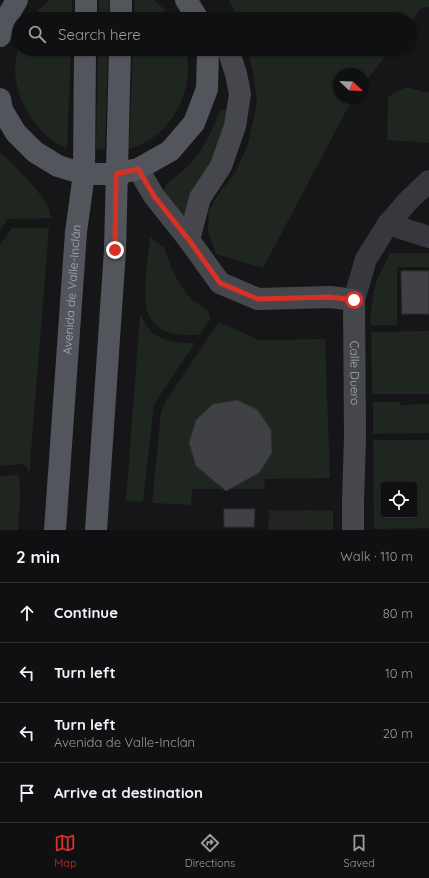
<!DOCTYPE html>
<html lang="en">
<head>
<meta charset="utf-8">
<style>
	body { margin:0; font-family:Quicksand,sans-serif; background:#1e1e20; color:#f1f3f6 }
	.controls { position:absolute; right:12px; bottom:12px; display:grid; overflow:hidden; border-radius:4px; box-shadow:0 1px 3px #0004 }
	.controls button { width:36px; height:36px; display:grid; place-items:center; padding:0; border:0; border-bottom:1px solid #303032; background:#101012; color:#f1f3f6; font:20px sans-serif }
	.compass { position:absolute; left:333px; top:68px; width:36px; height:36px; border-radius:50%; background:#101012; box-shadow:0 1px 3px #0004; rotate:113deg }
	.stop { position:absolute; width:12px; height:12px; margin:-9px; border:3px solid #d93025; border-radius:50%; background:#fff }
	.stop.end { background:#d93025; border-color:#fff; box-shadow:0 1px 4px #0008 }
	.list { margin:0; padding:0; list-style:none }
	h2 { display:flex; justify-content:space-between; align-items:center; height:52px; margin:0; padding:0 16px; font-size:17px }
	h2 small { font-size:13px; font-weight:400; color:#9c9d9f }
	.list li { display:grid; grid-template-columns:26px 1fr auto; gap:12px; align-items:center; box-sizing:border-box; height:60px; padding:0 16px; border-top:1px solid #303032 }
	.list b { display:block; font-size:15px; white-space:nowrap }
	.list p { margin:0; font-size:13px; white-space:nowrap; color:#9c9d9f }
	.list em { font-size:13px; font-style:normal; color:#9c9d9f }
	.icon { flex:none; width:22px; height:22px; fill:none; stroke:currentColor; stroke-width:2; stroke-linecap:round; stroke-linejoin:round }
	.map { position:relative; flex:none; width:429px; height:530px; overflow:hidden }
	.search { position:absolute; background:#101012; box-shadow:0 1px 3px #0004; left:12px; right:12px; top:12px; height:44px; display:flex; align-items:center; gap:10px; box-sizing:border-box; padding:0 14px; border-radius:22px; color:#9c9d9f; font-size:15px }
	.sheet { height:292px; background:#101012 }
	nav { display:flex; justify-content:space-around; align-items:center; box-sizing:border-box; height:56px; border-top:1px solid #303032; background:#101012; font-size:11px; color:#9c9d9f }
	nav a { display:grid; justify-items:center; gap:2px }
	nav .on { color:#d93025 }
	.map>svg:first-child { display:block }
	.built { fill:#222225 }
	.green { fill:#1e261f; fill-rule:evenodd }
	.building { fill:#404145; stroke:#303034 }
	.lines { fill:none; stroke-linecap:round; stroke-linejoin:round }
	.street { stroke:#37383d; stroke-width:22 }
	.secondary { stroke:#45474d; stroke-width:22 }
	.primary { stroke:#53555c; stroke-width:22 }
	.route { stroke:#d93025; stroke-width:5 }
	.labels { text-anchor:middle; stroke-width:3; stroke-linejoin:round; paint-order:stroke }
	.street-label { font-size:12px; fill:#a8adb8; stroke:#111113 }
</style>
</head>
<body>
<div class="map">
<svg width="429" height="530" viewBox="0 0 429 530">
	<rect width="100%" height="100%" fill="#161618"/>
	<!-- built -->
	<path class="built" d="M269,510l64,1v19h-65z"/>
	<!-- green -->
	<g class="green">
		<path d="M50,0h22v19h-41l8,-10z"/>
		<path d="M99,0h11l-1,19h-11z"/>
		<path d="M135,0h19l11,10 8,9h-39z"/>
		<path d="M229,0h200v7l-8,1 -11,14v-3h-172z"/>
		<path d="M19,46v3h52l-4,99c-10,-3 -19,-10 -25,-17 -22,-24 -33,-53 -23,-85z"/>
		<path d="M98,49h10l-3,100 -9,1z"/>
		<path d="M133,49h53c9,42 -14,88 -57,100z"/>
		<path d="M248,49h142l-27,36v-11h-24v24h14l-90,170 -47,-14 -8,-23 1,-21 10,-17 16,-20 13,-29 9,-41 -4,-31z"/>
		<path d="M406,87l18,5h5v51l-42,-3 1,-43z"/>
		<path d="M221,109l9,1 -4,23 -42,86 -21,-29c5,-10 16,-15 24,-23 17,-16 25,-38 34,-58z"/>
		<path d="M0,153c15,11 38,37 48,53 2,4 2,8 3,12l-43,1 -8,11z"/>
		<path d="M12,228h37l-20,248 -2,-9 -6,-3 -21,2v-221z"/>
		<path d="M150,237l14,10 7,20 9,18 11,14 17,12 3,7 -12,17c-11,0 -26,1 -36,-5 -6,-3 -12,-10 -15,-16 -6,-18 0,-57 2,-77z"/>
		<path d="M390,253h39v14h-32v58h-26l-1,-10 6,-33z"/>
		<path d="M140,315c4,6 8,14 13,18 12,10 28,10 42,10l-41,61 -11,98 -17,-1z"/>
		<path d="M219,322l40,18 66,-1 5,139 -65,1 -1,10h-72l-1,16 -39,-2 9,-91 6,-13zM237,400l21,10 13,20 1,23 -13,20 -14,8 -13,2 -43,-40 7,-23 17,-16z"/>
		<path d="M429,331v63h-57l-1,-62z"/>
		<path d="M373,402h27v3l29,-1v29l-56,1z"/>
		<path d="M373,440h56v88l-55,1zM384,485h30v30h-30z"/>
		<path d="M19,475l1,22 -2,33h-18v-54z"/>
		<path d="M304,510l29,1v18l-28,1z"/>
	</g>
	<!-- building -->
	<g class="building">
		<path d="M401,271h28v43h-27z"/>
		<path d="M237,400l21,10 13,20 1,23 -13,20 -33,18 -30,-25 -7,-23 7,-23 17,-16z"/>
		<path d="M224,509h31l-1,18h-30z"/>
	</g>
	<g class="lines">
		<!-- street -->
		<g class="street">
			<path d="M388,224l41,13"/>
			<path d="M354,300l12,-41 22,-35 21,-24 20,-19"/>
		</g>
		<!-- secondary -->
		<g class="secondary">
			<path id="s1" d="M138,169l16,27 35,44 31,43 38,16 72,-2 24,3 1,136 -2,66v28"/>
			<path d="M189,240l11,-42 21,-32 14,-40 5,-32 -4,-20 -8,-25"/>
		</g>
		<!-- primary -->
		<g class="primary">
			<path d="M186,0l12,19"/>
			<path d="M86,19v-19"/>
			<path d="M121,19v-19"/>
			<path d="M0,36l2,-10 15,-26"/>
			<path d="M0,99l2,11 14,23 19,19 23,14 26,8h32l22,-5 32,-18 24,-28 13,-34 1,-37 -1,-3"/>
			<path id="s2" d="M55,530l21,-298 8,-58 1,-125"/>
			<path d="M96,530l19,-280 5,-201"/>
		</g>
	</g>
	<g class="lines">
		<!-- route -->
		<path class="route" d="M115,250l1,-76 22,-5 16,27 35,44 31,43 38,16 72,-2 24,3"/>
	</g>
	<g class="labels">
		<!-- street labels -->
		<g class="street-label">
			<text dy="4" stroke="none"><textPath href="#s2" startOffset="241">Avenida de Valle-Inclán</textPath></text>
			<text dy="4" stroke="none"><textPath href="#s1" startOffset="351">Calle Duero</textPath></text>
		</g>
	</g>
</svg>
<div class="controls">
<button><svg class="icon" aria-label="locate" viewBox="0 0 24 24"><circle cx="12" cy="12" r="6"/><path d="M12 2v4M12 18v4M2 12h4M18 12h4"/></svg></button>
</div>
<svg class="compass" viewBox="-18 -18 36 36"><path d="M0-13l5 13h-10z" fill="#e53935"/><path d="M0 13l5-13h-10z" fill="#9c9d9f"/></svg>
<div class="stop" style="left:354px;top:300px"></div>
<div class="stop end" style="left:115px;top:250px"></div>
<div class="search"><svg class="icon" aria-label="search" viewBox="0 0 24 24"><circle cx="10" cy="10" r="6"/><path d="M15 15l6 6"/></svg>Search here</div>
</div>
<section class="sheet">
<h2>2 min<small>Walk · 110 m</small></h2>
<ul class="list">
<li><svg class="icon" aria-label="ahead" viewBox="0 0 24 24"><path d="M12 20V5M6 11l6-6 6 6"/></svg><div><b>Continue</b></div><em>80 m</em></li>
<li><svg class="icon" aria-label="left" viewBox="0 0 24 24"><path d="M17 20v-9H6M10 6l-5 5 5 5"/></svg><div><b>Turn left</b></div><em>10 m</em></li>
<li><svg class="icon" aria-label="left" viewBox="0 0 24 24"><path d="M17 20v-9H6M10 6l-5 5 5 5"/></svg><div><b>Turn left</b><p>Avenida de Valle-Inclán</p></div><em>20 m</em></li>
<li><svg class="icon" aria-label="arrive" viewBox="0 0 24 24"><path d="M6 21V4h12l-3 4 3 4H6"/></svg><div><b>Arrive at destination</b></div></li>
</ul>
</section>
<nav>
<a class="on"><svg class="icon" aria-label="map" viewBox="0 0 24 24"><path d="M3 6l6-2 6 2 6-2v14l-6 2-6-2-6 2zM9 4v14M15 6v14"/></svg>Map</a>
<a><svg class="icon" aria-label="directions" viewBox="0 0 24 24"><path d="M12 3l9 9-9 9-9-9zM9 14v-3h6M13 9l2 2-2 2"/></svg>Directions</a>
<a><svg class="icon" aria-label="saved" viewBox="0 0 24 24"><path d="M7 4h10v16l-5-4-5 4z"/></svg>Saved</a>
</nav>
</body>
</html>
